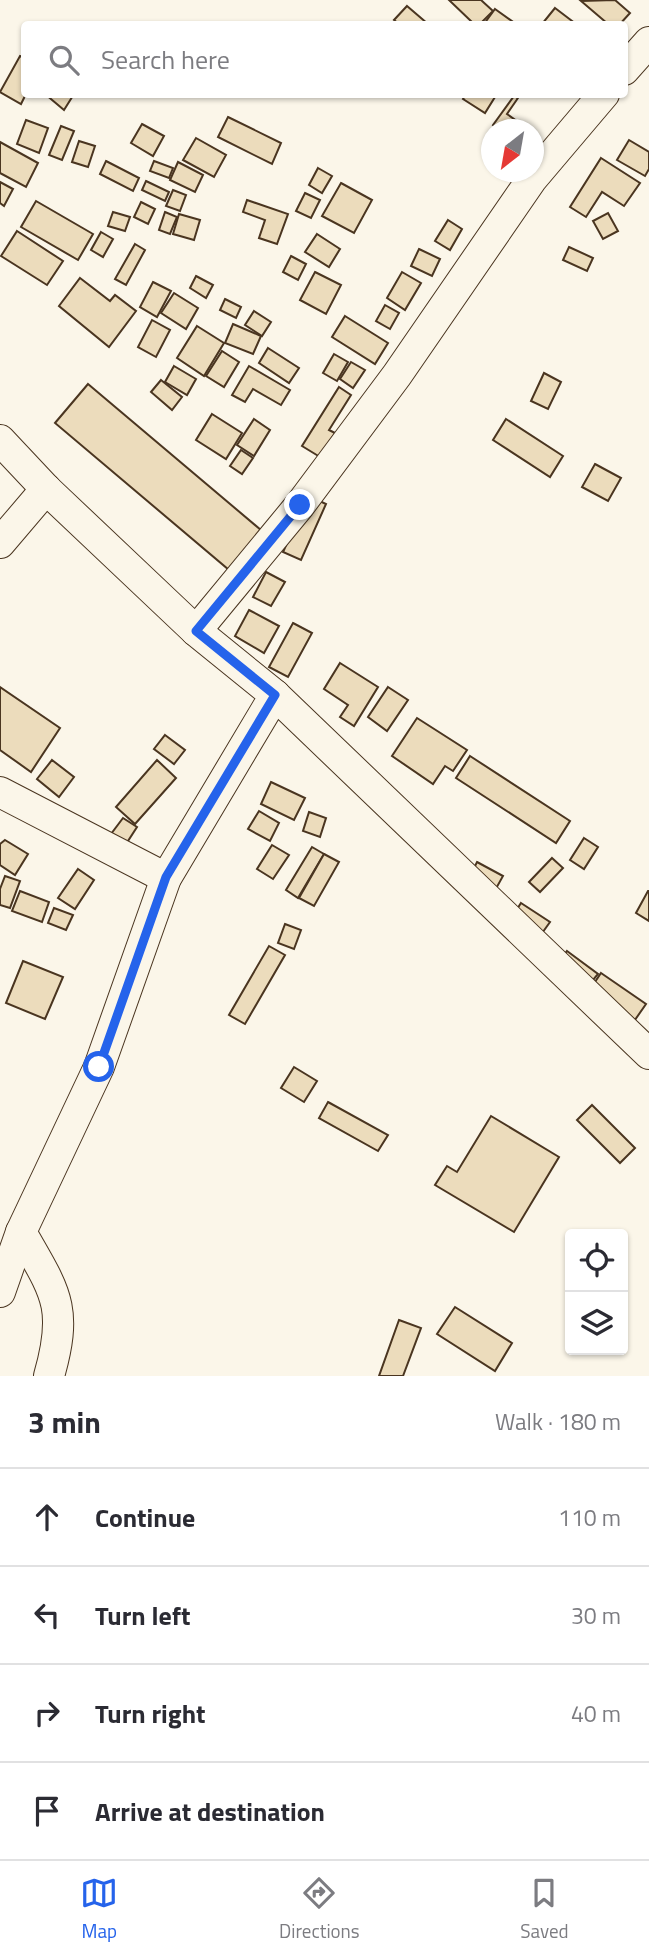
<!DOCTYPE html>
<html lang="en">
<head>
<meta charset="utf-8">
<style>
	body { margin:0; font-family:"Titillium Web",sans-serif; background:#f7f7f7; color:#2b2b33 }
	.controls { position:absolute; right:21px; bottom:21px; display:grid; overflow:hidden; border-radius:7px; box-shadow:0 2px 5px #0004 }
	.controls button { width:63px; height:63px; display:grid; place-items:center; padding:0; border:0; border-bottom:2px solid #e1e1e2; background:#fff; color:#2b2b33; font:35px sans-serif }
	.compass { position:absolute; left:481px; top:119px; width:63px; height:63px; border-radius:50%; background:#fff; box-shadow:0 2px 5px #0004; rotate:211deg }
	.stop { position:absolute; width:21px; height:21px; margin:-16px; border:5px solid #2563eb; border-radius:50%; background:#fff }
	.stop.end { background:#2563eb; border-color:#fff; box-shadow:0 2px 7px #0008 }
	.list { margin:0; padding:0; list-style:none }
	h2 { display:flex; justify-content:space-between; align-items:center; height:91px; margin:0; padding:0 28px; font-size:30px }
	h2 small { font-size:23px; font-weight:400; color:#7c7c81 }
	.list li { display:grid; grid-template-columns:46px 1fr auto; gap:21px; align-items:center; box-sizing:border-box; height:98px; padding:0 28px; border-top:2px solid #e1e1e2 }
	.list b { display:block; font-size:26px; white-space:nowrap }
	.list em { font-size:23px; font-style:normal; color:#7c7c81 }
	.icon { flex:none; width:38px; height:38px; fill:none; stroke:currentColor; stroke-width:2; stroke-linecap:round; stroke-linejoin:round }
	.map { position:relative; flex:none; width:649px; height:1376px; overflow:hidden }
	.search { position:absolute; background:#fff; box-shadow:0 2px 5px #0004; left:21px; right:21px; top:21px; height:77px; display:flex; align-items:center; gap:18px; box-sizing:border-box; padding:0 24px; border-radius:7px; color:#7c7c81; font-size:26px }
	.sheet { height:483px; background:#fff }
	nav { display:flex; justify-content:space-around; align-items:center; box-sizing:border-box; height:98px; border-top:2px solid #e1e1e2; background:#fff; font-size:19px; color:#7c7c81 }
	nav a { display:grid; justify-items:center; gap:4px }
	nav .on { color:#2563eb }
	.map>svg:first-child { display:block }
	.building { fill:#ecdcbc; stroke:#4a3520; stroke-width:2 }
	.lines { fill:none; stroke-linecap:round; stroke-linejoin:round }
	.minor-casing { stroke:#4a3520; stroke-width:32 }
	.minor { stroke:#fbf6e9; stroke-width:30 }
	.route { stroke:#2563eb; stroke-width:9 }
</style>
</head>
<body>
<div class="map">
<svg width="649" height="1376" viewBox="0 0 649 1376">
	<rect width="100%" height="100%" fill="#fbf6e9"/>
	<!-- building -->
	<g class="building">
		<path d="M449,0h32l12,11 -13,13h-6z"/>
		<path d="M615,0l15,13 -10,11h-12l-27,-23z"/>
		<path d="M407,6l21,18h-29l-5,-4z"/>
		<path d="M555,8l21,16h-34z"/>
		<path d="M495,9l21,15h-32z"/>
		<path d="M20,56l4,2 2,36 -5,10 -21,-12z"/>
		<path d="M45,94h29l-10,16z"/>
		<path d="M466,94h25l4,3 -10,16 -22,-14z"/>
		<path d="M514,96l4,2 -11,16 14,10 -4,6h-18l-6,-5z"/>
		<path d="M228,117l53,26 -9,21 -54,-27z"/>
		<path d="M26,120l22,8 -9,25 -22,-9z"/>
		<path d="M142,124l22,12 -11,20 -22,-13z"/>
		<path d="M61,126l13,5 -12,29 -13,-5z"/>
		<path d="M196,138l30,17 -12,22 -31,-17z"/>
		<path d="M629,140l20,12v17l-4,7 -28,-16z"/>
		<path d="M79,141l16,5 -7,21 -16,-5z"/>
		<path d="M0,142l38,21 -12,24 -26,-14z"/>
		<path d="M601,158l39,25 -16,23 -22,-14 -16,25 -16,-10z"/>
		<path d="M106,161l33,17 -6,13 -33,-17z"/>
		<path d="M154,161l19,7 -4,10 -19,-7z"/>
		<path d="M178,162l25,13 -8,17 -25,-12z"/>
		<path d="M318,168l14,8 -10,17 -13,-8z"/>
		<path d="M146,181l23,11 -4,9 -23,-11z"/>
		<path d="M0,182l13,7 -9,17 -4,-3z"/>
		<path d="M341,183l31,17 -18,33 -32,-17z"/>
		<path d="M173,190l13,5 -6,16 -14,-5z"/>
		<path d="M305,193l15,7 -9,18 -15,-7z"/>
		<path d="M247,200l41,14 -11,30 -18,-6 6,-18 -22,-8z"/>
		<path d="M36,201l57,33 -15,26 -57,-33z"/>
		<path d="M141,202l14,7 -7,15 -14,-7z"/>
		<path d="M113,212l17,5 -5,14 -17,-5z"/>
		<path d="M165,212l12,5 -7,17 -11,-4z"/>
		<path d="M608,213l10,18 -15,8 -10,-18z"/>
		<path d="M179,214l21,6 -6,20 -21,-6z"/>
		<path d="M448,220l14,9 -12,21 -15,-9z"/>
		<path d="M17,231l46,30 -16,24 -46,-29z"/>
		<path d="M101,232l12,7 -10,18 -12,-7z"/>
		<path d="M317,234l23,15 -11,18 -24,-15z"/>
		<path d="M135,244l10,6 -19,35 -11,-6z"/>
		<path d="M569,247l24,11 -6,13 -24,-11z"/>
		<path d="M419,249l21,10 -8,17 -21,-10z"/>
		<path d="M291,256l15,8 -8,16 -15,-8z"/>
		<path d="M315,272l26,13 -15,29 -26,-14z"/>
		<path d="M402,272l19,11 -16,27 -18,-12z"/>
		<path d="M196,276l17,9 -7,13 -16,-10z"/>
		<path d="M80,278l30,23 5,-6 21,16 -27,36 -50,-41z"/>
		<path d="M153,282l18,9 -14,26 -17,-10z"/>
		<path d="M174,293l24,15 -12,21 -25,-16z"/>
		<path d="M225,299l16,8 -5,11 -16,-8z"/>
		<path d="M385,305l14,8 -9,16 -14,-8z"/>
		<path d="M254,311l17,11 -9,14 -17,-11z"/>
		<path d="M345,316l43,27 -13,21 -43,-27z"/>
		<path d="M152,320l18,10 -14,27 -18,-10z"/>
		<path d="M233,324l28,12 -8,18 -28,-11z"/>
		<path d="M197,326l27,17 -20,33 -27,-18z"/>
		<path d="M268,348l31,20 -10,15 -30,-20z"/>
		<path d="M222,351l17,11 -15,25 -18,-11z"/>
		<path d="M334,354l14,8 -11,19 -14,-8z"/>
		<path d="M351,362l14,8 -12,18 -13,-9z"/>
		<path d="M174,366l22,13 -9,16 -22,-13z"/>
		<path d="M249,366l41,24 -9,15 -28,-16 -8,13 -13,-7z"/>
		<path d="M544,373l17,9 -13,27 -17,-8z"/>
		<path d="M161,380l21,17 -10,13 -21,-18z"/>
		<path d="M88,384l180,152 -33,39 -180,-152z"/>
		<path d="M339,387l12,8 -22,35 6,3 -15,24 -18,-11z"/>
		<path d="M212,414l30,19 -16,26 -30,-19z"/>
		<path d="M254,419l16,11 -16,26 -17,-11z"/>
		<path d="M506,419l57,37 -13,21 -57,-37z"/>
		<path d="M241,450l12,8 -11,16 -12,-8z"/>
		<path d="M595,464l26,14 -13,23 -26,-14z"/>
		<path d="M309,496l17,8 -25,56 -18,-8z"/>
		<path d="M266,572l19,10 -14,24 -18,-9z"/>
		<path d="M249,610l30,16 -15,27 -29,-17z"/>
		<path d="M293,623l19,10 -24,44 -19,-10z"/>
		<path d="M340,663l38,24 -24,39 -14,-9 8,-12 -24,-16z"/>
		<path d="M0,687l60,41 -29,44 -31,-22z"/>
		<path d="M388,687l20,13 -21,31 -19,-14z"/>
		<path d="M417,718l50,32 -14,21 -8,-5 -12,18 -41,-28z"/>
		<path d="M165,735l20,15 -11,14 -20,-15z"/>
		<path d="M470,756l100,65 -14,22 -100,-65z"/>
		<path d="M52,760l22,17 -15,20 -22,-18z"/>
		<path d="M157,760l19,18 -41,46 -19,-17z"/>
		<path d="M271,782l34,16 -11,22 -33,-16z"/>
		<path d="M259,811l20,12 -9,18 -22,-12z"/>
		<path d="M309,812l17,6 -6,19 -17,-6z"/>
		<path d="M123,818l14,9 -11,17 -15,-10z"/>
		<path d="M584,838l14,9 -14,22 -14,-9z"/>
		<path d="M5,840l23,14 -13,21 -15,-10v-21z"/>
		<path d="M272,845l17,10 -16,24 -16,-10z"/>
		<path d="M312,847l12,7 -26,44 -12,-8z"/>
		<path d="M324,854l15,8 -25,44 -15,-8z"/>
		<path d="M552,858l11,10 -23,24 -11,-10z"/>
		<path d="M477,862l26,14 -10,18 -25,-14z"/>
		<path d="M78,869l16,11 -19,29 -17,-11z"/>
		<path d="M5,876l15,5 -10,27 -10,-3v-16z"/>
		<path d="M20,891l29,11 -7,20 -30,-11z"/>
		<path d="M648,891h1v30l-13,-8z"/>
		<path d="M521,903l29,19 -15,21 -28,-18z"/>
		<path d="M54,908l19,7 -7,15 -18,-7z"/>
		<path d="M285,924l16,6 -7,19 -16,-6z"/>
		<path d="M269,946l16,9 -40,69 -16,-9z"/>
		<path d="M567,951l31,23 -14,17 -30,-23z"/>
		<path d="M23,961l40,16 -18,42 -39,-16z"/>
		<path d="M601,973l45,31 -18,26 -37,-42z"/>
		<path d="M294,1067l23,14 -13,21 -23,-14z"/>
		<path d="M328,1102l60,33 -10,16 -59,-33z"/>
		<path d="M592,1105l43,43 -15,15 -43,-43z"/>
		<path d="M491,1116l68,41 -45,75 -79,-47 12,-19 10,6z"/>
		<path d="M455,1307l57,36 -17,28 -58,-37z"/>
		<path d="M399,1320l22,8 -18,48h-24z"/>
	</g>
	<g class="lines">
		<defs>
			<g id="minor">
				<path d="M624,70l25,-28"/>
				<path d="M0,440l46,49 150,142 79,64 374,359"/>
				<path d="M0,543l46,-54"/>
				<path d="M196,631l104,-126 97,-130 135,-196 72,-85"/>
				<path d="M0,792l166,86"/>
				<path d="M21,1232c34,60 48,74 28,144"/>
				<path d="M0,1292l21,-60 78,-165 67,-189 109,-183"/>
			</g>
		</defs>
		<!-- minor casing -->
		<use href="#minor" class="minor-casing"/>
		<!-- minor -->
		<use href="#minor" class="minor"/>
	</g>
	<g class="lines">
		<!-- route -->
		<path class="route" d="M99,1067l67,-190 109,-182 -79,-64 104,-126"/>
	</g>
</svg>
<div class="controls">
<button><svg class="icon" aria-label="locate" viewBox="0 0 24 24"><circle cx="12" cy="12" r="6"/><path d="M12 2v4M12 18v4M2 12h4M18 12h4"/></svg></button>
<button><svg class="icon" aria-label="layers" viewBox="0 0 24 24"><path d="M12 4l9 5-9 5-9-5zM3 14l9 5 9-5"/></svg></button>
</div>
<svg class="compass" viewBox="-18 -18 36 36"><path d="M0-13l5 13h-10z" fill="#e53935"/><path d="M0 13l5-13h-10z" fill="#7c7c81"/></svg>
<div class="stop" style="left:99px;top:1067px"></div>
<div class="stop end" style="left:300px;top:505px"></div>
<div class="search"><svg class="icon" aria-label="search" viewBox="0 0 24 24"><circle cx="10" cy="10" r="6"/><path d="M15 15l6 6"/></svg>Search here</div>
</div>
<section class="sheet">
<h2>3 min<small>Walk · 180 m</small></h2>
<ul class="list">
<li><svg class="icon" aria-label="ahead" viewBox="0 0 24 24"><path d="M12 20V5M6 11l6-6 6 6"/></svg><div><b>Continue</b></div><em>110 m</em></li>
<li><svg class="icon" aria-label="left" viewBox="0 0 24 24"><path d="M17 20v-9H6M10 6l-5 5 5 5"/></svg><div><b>Turn left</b></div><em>30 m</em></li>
<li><svg class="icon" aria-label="right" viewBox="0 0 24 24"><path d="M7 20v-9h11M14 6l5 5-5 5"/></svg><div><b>Turn right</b></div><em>40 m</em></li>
<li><svg class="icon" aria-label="arrive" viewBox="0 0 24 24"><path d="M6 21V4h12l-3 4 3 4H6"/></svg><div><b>Arrive at destination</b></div></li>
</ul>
</section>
<nav>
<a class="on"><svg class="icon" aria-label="map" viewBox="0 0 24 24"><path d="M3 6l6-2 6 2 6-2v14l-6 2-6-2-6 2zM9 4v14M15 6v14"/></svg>Map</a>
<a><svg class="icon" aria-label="directions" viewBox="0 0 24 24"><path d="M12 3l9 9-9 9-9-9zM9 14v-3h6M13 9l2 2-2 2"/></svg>Directions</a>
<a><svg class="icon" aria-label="saved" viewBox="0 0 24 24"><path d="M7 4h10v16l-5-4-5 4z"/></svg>Saved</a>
</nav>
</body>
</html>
